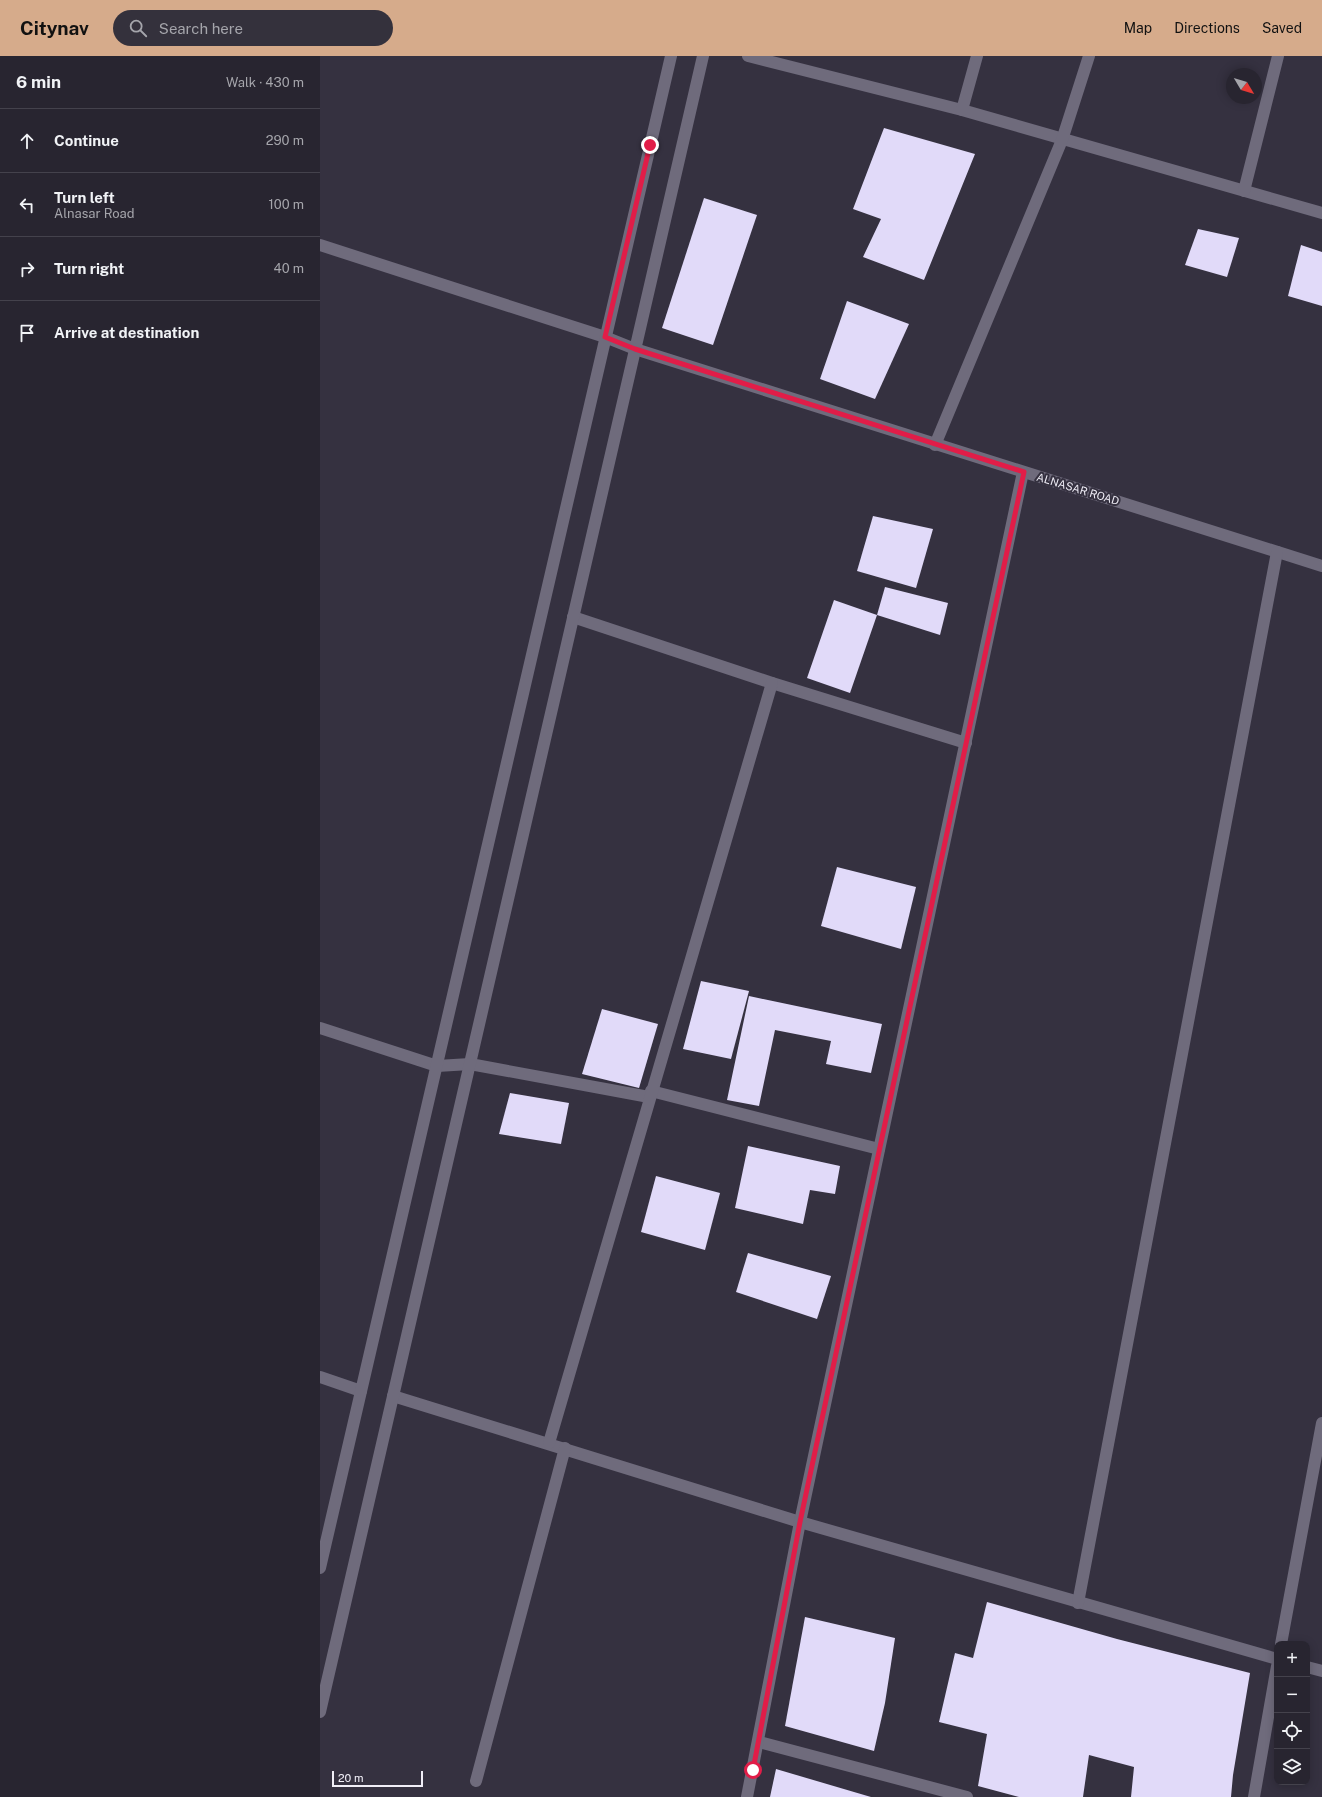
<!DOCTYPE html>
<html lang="en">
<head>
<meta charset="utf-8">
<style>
	body { margin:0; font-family:"Public Sans",sans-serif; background:#34313c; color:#f1f3f6 }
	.controls { position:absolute; right:12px; bottom:12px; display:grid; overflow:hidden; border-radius:8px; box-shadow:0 2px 10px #0003 }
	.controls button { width:36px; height:36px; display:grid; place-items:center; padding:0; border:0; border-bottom:1px solid #44424c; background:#282530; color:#f1f3f6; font:20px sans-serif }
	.compass { position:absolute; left:906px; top:12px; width:36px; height:36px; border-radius:50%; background:#282530; box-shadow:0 2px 10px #0003; rotate:128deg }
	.scale { position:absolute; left:12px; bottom:10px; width:91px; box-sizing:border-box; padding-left:4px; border:2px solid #f0eef7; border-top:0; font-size:11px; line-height:14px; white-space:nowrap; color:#f0eef7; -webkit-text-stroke:3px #353140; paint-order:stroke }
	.stop { position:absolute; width:12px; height:12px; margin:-9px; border:3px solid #e11d48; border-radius:50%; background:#fff }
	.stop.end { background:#e11d48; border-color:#fff; box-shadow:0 1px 4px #0008 }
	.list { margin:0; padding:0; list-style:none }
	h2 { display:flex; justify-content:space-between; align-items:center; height:52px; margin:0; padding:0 16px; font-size:17px }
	h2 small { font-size:13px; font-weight:400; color:#a5a5ab }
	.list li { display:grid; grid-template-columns:26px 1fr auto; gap:12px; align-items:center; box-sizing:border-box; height:64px; padding:0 16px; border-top:1px solid #44424c }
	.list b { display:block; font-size:15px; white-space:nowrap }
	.list p { margin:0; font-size:13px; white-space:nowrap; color:#a5a5ab }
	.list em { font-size:13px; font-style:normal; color:#a5a5ab }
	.icon { flex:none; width:22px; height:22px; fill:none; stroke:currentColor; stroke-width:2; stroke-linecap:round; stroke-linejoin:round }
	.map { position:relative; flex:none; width:1002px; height:1741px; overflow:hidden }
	header { display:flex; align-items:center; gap:24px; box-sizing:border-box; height:56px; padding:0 20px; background:#d6ab8b; color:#111 }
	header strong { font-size:19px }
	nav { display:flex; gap:22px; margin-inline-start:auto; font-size:14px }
	.search { width:280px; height:36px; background:#34313c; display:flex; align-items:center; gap:10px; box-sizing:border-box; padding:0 14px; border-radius:22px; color:#a5a5ab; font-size:15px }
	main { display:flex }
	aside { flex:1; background:#282530 }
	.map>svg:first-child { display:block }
	.building { fill:#e1daf9 }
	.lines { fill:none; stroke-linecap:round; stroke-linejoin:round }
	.minor { stroke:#6f6b7c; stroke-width:12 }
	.route { stroke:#e11d48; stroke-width:5 }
	.labels { text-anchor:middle; stroke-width:4; stroke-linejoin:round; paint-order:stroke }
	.street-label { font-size:11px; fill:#f0eef7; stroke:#353140 }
</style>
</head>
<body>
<header>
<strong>Citynav</strong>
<div class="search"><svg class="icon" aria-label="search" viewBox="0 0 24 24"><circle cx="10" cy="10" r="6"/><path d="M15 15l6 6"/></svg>Search here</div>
<nav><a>Map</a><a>Directions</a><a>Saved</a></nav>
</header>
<main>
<aside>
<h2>6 min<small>Walk · 430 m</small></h2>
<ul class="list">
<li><svg class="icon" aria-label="ahead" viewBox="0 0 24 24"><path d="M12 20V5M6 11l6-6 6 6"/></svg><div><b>Continue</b></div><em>290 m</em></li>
<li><svg class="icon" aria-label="left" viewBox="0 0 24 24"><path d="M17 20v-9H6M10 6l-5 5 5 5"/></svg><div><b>Turn left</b><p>Alnasar Road</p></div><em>100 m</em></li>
<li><svg class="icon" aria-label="right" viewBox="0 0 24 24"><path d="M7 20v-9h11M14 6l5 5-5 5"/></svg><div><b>Turn right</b></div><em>40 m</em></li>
<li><svg class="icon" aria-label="arrive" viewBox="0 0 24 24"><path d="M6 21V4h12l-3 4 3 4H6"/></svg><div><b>Arrive at destination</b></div></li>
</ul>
</aside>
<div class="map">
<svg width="1002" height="1741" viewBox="0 0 1002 1741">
	<rect width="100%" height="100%" fill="#353140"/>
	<!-- building -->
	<g class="building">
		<path d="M564,72l91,26 -51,126 -61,-23 18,-38 -28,-10z"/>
		<path d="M384,142l53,17 -44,130 -51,-17z"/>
		<path d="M878,173l41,9 -12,39 -42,-12z"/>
		<path d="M981,189l21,7v54l-34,-10z"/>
		<path d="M527,245l62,23 -34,75 -55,-20z"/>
		<path d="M553,460l60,13 -17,59 -59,-17z"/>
		<path d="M565,531l63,16 -8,32 -63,-20z"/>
		<path d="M514,544l43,15 -27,78 -43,-15z"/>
		<path d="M517,811l79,20 -15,62 -80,-23z"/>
		<path d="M381,925l48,10 -18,68 -48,-10z"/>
		<path d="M429,940l133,28 -11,49 -45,-9 5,-23 -56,-11 -16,76 -32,-6z"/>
		<path d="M282,953l56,15 -19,64 -57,-14z"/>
		<path d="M190,1037l59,10 -8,41 -62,-10z"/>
		<path d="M428,1090l92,20 -5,28 -25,-4 -7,34 -68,-16z"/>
		<path d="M336,1120l64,17 -15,57 -64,-18z"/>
		<path d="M428,1197l83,23 -14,43 -81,-27z"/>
		<path d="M667,1546l130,37 133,34 -17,102 -2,22h-100l3,-30 -45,-12 -6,42h-64l-41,-11 9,-52 -48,-12 16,-69 18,5z"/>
		<path d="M485,1561l90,21 -10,65 -11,48 -89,-25z"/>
		<path d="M456,1713l95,28h-101z"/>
	</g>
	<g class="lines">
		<!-- minor -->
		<g class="minor">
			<path d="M428,0l214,54 360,103"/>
			<path d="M642,54l15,-54"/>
			<path d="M924,135l34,-135"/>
			<path d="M0,189l285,92 30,12 687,217"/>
			<path d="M615,389l127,-305 27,-84"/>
			<path d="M253,561l199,66 194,60"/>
			<path d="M0,972l117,38 33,-2 179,33"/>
			<path d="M331,1035l228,58"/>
			<path d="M0,1321l41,14"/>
			<path d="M73,1340l407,126 477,137"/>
			<path d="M229,1387l223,-760"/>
			<path d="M0,1512l351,-1512"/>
			<path d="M758,1547l199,-1051"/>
			<path d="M961,1588l41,-221"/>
			<path d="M987,1611l15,4"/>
			<path d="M0,1656l383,-1656"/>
			<path d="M439,1686l208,55"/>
			<path d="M156,1725l89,-333"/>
			<path d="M427,1741l53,-275 223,-1050"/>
			<path d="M934,1741l23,-131"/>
		</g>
	</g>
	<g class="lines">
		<!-- route -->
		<path class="route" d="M330,89l-45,192 30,12 389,123 -224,1050 -47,248"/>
	</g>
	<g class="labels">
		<!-- street labels -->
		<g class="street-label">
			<text transform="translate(758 433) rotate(17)" y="4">ALNASAR ROAD</text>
		</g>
	</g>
</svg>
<div class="controls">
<button>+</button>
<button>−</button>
<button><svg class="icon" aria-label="locate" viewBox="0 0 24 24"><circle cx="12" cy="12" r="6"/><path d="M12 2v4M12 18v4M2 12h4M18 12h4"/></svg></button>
<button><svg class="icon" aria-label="layers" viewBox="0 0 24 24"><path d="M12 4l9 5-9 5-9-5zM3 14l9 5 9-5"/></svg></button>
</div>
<svg class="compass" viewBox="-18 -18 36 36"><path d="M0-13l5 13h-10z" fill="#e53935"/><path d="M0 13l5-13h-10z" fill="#a5a5ab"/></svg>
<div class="scale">20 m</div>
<div class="stop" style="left:433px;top:1714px"></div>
<div class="stop end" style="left:330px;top:89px"></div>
</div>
</main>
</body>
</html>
